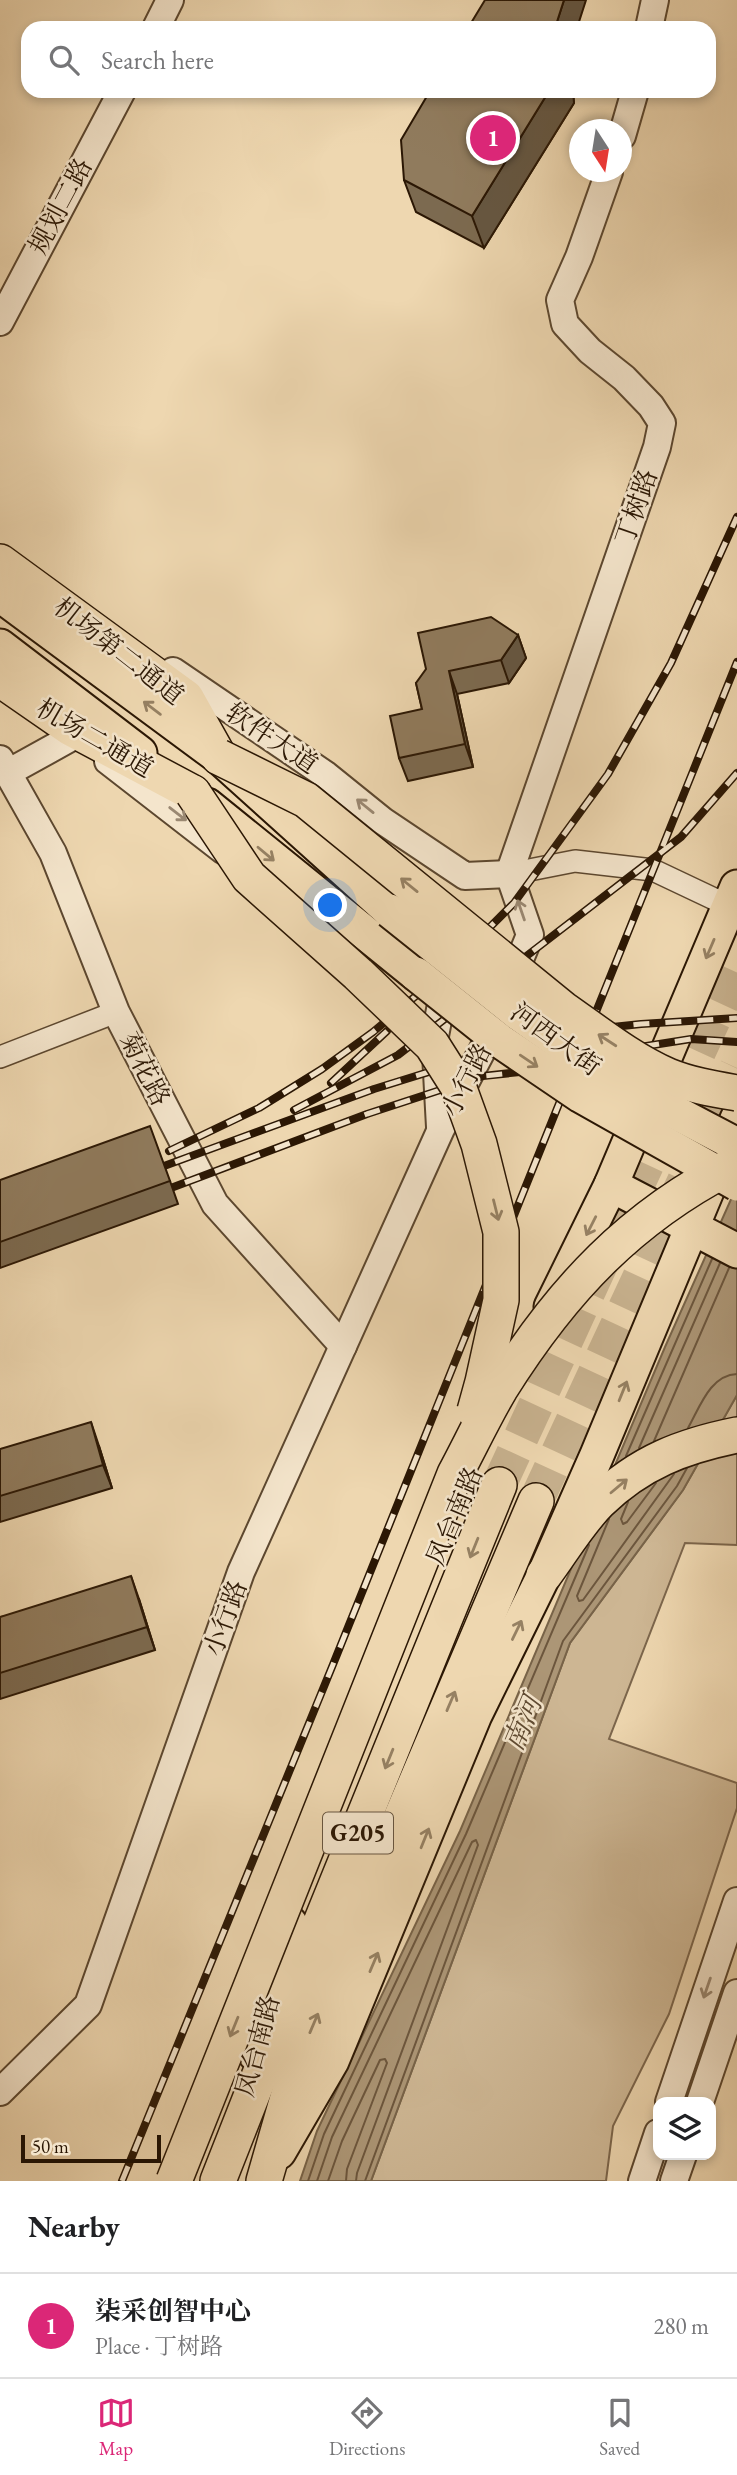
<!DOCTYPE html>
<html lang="en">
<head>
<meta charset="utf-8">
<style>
	body { margin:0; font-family:"EB Garamond","Noto Serif SC",serif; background:#f2f2f2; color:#202124 }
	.controls { position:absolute; right:21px; bottom:21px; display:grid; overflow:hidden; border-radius:14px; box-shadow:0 4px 10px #0003 }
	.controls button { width:63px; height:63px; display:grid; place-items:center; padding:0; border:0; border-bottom:2px solid #e0e0e0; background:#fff; color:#202124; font:35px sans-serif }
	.compass { position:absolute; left:569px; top:119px; width:63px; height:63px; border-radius:50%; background:#fff; box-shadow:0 4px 10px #0003; rotate:168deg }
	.scale { position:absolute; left:21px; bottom:18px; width:140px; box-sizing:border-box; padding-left:7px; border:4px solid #2b1704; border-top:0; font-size:19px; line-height:24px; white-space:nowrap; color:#2b1704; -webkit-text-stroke:5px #f4e5cc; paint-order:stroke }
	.you { position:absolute; left:331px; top:906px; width:24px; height:24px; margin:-18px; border:5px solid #fff; border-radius:50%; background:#1a73e8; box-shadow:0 0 0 10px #1a73e833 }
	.badge { display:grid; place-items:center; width:46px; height:46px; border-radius:50%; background:#db2777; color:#fff; font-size:23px; font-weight:700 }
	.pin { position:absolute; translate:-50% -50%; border:4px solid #fff; box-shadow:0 2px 7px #0006 }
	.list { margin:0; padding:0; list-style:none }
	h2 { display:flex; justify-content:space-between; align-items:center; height:91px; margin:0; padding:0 28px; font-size:30px }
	h2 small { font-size:23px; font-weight:400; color:#757577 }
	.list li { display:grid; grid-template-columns:46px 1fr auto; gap:21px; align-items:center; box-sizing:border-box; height:105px; padding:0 28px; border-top:2px solid #e0e0e0 }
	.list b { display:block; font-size:26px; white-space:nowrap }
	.list p { margin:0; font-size:23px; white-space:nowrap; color:#757577 }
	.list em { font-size:23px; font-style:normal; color:#757577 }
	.icon { flex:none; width:38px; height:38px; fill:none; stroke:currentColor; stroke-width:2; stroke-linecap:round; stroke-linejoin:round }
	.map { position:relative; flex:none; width:737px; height:2181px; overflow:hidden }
	.search { position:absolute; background:#fff; box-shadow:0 4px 10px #0003; left:21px; right:21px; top:21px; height:77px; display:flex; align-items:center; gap:18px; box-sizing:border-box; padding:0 24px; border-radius:21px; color:#757577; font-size:26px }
	.sheet { height:196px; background:#fff }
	nav { display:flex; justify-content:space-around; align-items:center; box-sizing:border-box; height:98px; border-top:2px solid #e0e0e0; background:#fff; font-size:19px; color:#757577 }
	nav a { display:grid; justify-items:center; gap:4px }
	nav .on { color:#db2777 }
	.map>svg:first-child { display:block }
	.green { fill:#cdb693; stroke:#7c664c; stroke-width:2 }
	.water { fill:#ac9676; stroke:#786348; stroke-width:2 }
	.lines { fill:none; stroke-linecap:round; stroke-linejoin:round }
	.shore { stroke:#6c563d; stroke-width:2 }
	.trunk-tunnel { stroke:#c7b18e; stroke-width:35; stroke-dasharray:35 18; stroke-linecap:butt }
	.minor-casing { stroke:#5c472f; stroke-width:24 }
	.tertiary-casing { stroke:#5c472f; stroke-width:30 }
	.primary-casing { stroke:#2b1704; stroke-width:37 }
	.trunk-casing { stroke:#2b1704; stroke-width:38 }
	.minor { stroke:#f4e5cc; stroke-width:21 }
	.tertiary { stroke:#f4e5cc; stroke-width:26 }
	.primary { stroke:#eed7b0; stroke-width:33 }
	.trunk { stroke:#eed7b0; stroke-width:35 }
	.rail-casing { stroke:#2b1704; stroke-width:8 }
	.rail { stroke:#f4e5cc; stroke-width:5; stroke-dasharray:16; stroke-linecap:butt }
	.primary-bridge-casing { stroke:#2b1704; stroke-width:37; stroke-linecap:butt }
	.trunk-bridge-casing { stroke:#2b1704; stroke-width:38; stroke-linecap:butt }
	.primary-bridge { stroke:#eed7b0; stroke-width:33 }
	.trunk-bridge { stroke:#eed7b0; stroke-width:35 }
	.wall { fill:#7c6a50; stroke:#2b1704; stroke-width:2 }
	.shaded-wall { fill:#655641; stroke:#2b1704; stroke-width:2 }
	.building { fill:#907b5d; stroke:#2b1704; stroke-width:2 }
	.oneway { stroke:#968163 }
	.oneway2 { stroke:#9a8872 }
	.labels { text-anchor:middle; stroke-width:5; stroke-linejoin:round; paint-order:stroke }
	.shield { fill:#f4e5cc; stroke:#675540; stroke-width:2 }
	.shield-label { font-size:24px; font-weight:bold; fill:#2b1704 }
	.street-label { font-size:26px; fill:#2b1704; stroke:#f4e5cc }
	.water-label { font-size:28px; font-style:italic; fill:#5f4a32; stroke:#f4e5cc }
</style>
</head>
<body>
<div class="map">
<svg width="737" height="2181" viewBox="0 0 737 2181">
	<rect width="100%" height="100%" fill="#eed7b0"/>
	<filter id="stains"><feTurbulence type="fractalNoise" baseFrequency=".00286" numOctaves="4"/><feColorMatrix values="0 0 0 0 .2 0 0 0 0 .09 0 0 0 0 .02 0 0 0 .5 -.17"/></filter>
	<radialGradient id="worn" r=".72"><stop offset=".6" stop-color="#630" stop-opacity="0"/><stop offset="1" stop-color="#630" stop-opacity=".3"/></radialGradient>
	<!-- green -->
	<path class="green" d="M737,1395v150l-52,-2 -76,196 128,44v25l-68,206 -56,112 -7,55h-235l199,-538 113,-153z"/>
	<!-- water -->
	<path class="water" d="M737,1186v209l-54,95 -113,153 -199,538h-71l17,-50 143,-300 205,-484z"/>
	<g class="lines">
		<!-- shore -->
		<g class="shore">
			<path d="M688,1428c12,-21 22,-53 49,-54"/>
			<path d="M654,1441l75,-173"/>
			<path d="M639,1448l81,-185"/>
			<path d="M626,1456l86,-197"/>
			<path d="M628,1502l-7,17 2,5 4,-2 29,-39"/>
			<path d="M609,1519l-32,77 2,5 4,-1 91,-126"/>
			<path d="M308,2181l16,-47 142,-300 123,-289"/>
			<path d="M317,2181l15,-44 140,-295 4,-2 2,5 -121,328 -1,8"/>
			<path d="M328,2181l14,-40 38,-81 5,-1 2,4 -40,106 -1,12"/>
			<path d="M365,2181l198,-540 114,-155 10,-18"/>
		</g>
		<!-- trunk-tunnel -->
		<g class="trunk-tunnel">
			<path d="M499,1485l238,-517"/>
			<path d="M536,1501l201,-433"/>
		</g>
		<defs>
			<g id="minor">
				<path d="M509,874l66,-13 78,9 76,36"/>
				<path d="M0,1057l116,-45"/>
			</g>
			<g id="tertiary">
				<path d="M156,28l14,-28"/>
				<path d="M649,28l6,-28"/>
				<path d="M622,136l13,-45"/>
				<path d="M0,322l122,-231"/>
				<path d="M173,671l153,104 57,46 82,55 44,-2"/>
				<path d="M0,759l53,94 63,159 99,192 128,142"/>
				<path d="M108,761l116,90"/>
				<path d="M9,772l65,-36"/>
				<path d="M509,874l148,-427 5,-24 -11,-17 -27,-28 -34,-27 -25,-27 -5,-24 19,-43 30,-85"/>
				<path d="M440,1127l-5,-91 11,-58"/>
				<path d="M0,2092l88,-87 153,-433 200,-443 43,-82 46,-112 -21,-61"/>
				<path d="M669,2102l68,-201"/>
				<path d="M700,2102l37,-109"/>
				<path d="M642,2181l16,-48"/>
				<path d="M674,2181l9,-26"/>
			</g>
			<g id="primary">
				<path d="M0,595l219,162 171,154"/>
				<path d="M0,646l140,107"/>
				<path d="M207,805l209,169"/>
				<path d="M611,1185l126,66"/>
				<path d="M551,1307l60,-122 126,-298"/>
				<path d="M255,2054l35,-131"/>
				<path d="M279,2152l53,-91 143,-346 69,-140 53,-120 140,-336"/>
			</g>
			<g id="trunk">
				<path d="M0,562l186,136 33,59"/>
				<path d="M0,679l71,49 122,65"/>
				<path d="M544,1575c18,-24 34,-52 55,-73 41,-40 84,-56 138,-67"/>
				<path d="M218,2181l61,-155 220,-541"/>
				<path d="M264,2181l36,-125 236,-555"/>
			</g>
		</defs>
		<!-- minor casing -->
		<use href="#minor" class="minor-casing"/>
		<!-- tertiary casing -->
		<use href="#tertiary" class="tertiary-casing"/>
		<!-- primary casing -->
		<use href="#primary" class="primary-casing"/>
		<!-- trunk casing -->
		<use href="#trunk" class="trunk-casing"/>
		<!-- minor -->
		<use href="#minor" class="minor"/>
		<!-- tertiary -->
		<use href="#tertiary" class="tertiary"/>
		<!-- primary -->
		<use href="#primary" class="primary"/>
		<!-- trunk -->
		<use href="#trunk" class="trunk"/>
		<defs>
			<g id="rail">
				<path d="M331,1083l56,-52"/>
				<path d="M294,1110l104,-55 283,-218 56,-64"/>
				<path d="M169,1151l90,-43 63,-39 51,-37 76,-64 65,-65 94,-129 63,-111 66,-146"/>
				<path d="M145,1173l229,-84 135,-42 66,-16 66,-7 96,-6"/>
				<path d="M155,1194l212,-80 116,-38 66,-7 72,-19 70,-11 46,3"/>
				<path d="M122,2181l212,-519 403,-1000"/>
			</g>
		</defs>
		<!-- rail casing -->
		<use href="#rail" class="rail-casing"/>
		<!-- rail -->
		<use href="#rail" class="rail"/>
		<defs>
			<g id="primary-bridge">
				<path d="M390,911l129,103 91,64 127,67"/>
				<path d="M416,974l84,67 81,55 156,88"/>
			</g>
			<g id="trunk-bridge">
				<path d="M219,757l87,43 257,209c33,23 68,51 105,67 22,9 46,13 69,17"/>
				<path d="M193,793l56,84 109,97 74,71 26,41 21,58 22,88v68l-18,82 -8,29"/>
				<path d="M174,2181l281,-707c15,-28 29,-58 45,-85 62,-99 131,-173 237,-226"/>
			</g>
		</defs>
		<!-- primary-bridge casing -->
		<use href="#primary-bridge" class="primary-bridge-casing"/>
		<!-- trunk-bridge casing -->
		<use href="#trunk-bridge" class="trunk-bridge-casing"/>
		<!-- primary-bridge -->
		<use href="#primary-bridge" class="primary-bridge"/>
		<!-- trunk-bridge -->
		<use href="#trunk-bridge" class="trunk-bridge"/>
	</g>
	<!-- wall -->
	<g class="wall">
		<path d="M430,91h143l1,12 -90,145 -68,-36 -12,-32z"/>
		<path d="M518,635l8,23 -17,25 -52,11 16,73 -65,14 -9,-23 23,-49 -6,-26z"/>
		<path d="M0,1180l170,1 8,23 -178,64z"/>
		<path d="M99,1446l13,42 -112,34v-73z"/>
		<path d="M139,1599l16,51 -155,49v-82z"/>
	</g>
	<!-- shaded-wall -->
	<g class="shaded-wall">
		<path d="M564,0h22l-9,28h-22z"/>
		<path d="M549,91h24l1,12 -90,145 -12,-32z"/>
		<path d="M518,635l8,23 -17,25 -8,-23z"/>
		<path d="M449,671l8,23 16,73 -8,-23z"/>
		<path d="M91,1422l8,24 13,42 -9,-23z"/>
		<path d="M131,1576l8,23 16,51 -8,-23z"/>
	</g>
	<!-- building -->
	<g class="building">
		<path d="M485,0h79l-9,28h-87z"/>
		<path d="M430,91h119l-77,125 -68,-36 -3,-40z"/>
		<path d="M491,617l27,18 -17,25 -52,11 16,73 -66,14 -9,-42 32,-7 -6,-26 10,-14 -8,-36z"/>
		<path d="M150,1126l20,55 -170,61v-62z"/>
		<path d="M91,1422l12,43 -103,31v-47z"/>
		<path d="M131,1576l16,51 -147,46v-56z"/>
	</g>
	<!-- one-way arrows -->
	<defs><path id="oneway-shaft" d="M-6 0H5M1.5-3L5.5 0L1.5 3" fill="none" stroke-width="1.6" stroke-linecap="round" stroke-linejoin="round" transform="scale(1.75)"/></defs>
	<g class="oneway">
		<use href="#oneway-shaft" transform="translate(152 708) rotate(-143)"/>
		<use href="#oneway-shaft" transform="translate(266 854) rotate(40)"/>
		<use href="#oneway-shaft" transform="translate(409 885) rotate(-141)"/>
		<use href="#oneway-shaft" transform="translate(710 949) rotate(113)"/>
		<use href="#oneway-shaft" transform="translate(607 1040) rotate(-147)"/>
		<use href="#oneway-shaft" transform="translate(529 1061) rotate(34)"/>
		<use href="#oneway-shaft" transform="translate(496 1210) rotate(76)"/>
		<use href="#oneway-shaft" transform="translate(591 1226) rotate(117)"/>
		<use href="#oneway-shaft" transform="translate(623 1391) rotate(-68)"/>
		<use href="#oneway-shaft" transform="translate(619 1486) rotate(-40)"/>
		<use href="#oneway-shaft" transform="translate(474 1548) rotate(112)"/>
		<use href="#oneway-shaft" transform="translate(517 1630) rotate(-64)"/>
		<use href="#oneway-shaft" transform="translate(451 1701) rotate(-67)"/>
		<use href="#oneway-shaft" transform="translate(389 1759) rotate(112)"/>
		<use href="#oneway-shaft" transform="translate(425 1838) rotate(-68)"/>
		<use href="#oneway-shaft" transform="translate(374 1962) rotate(-67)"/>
		<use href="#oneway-shaft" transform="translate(314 2023) rotate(-67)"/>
		<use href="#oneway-shaft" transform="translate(234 2027) rotate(112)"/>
	</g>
	<g class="oneway2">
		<use href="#oneway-shaft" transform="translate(365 806) rotate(-141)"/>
		<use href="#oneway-shaft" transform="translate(178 814) rotate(38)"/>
		<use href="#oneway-shaft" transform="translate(521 910) rotate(-109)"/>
		<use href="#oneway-shaft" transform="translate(707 1988) rotate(109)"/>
	</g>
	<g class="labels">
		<!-- shield labels -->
		<rect class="shield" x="323" y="1812.5" width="70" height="41" rx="5"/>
		<g class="shield-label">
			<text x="358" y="1841">G205</text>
		</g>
		<!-- street labels -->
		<g class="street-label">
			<text transform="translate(60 206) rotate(-62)" y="9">规划二路</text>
			<text transform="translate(636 507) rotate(-71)" y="9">丁树路</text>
			<text transform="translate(119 651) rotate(38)" y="9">机场第二通道</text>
			<text transform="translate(95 738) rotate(30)" y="9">机场二通道</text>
			<text transform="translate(272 738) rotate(34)" y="9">软件大道</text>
			<text transform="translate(556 1039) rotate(36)" y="9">河西大街</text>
			<text transform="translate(145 1069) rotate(63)" y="9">菊花路</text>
			<text transform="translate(466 1080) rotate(-63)" y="9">小行路</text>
			<text transform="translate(454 1516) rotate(-67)" y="9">凤台南路</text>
			<text transform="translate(225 1618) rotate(-70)" y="9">小行路</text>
			<text transform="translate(257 2046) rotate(-75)" y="9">凤台南路</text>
		</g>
		<!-- water labels -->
		<g class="water-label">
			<text transform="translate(522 1723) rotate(-67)" y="10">南河</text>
		</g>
	</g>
	<rect width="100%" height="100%" filter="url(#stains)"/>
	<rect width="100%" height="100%" fill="url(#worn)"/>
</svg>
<div class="controls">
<button><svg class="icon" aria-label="layers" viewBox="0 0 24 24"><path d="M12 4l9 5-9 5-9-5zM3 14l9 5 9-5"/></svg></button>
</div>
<svg class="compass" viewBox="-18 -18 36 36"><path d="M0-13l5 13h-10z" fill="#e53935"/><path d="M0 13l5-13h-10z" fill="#757577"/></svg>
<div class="scale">50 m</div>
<div class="you"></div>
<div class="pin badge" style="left:493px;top:138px">1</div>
<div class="search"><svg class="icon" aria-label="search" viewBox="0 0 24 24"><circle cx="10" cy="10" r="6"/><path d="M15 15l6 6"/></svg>Search here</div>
</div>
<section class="sheet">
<h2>Nearby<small></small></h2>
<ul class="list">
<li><span class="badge">1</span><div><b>柒采创智中心</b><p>Place · 丁树路</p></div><em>280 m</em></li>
</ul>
</section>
<nav>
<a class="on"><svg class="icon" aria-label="map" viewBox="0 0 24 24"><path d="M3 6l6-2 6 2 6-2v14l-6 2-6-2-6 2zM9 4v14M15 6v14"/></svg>Map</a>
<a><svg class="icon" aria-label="directions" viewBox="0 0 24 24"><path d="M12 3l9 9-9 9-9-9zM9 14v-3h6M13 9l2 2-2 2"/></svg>Directions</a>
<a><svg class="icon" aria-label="saved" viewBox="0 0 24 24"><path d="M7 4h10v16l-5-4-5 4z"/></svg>Saved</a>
</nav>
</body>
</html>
